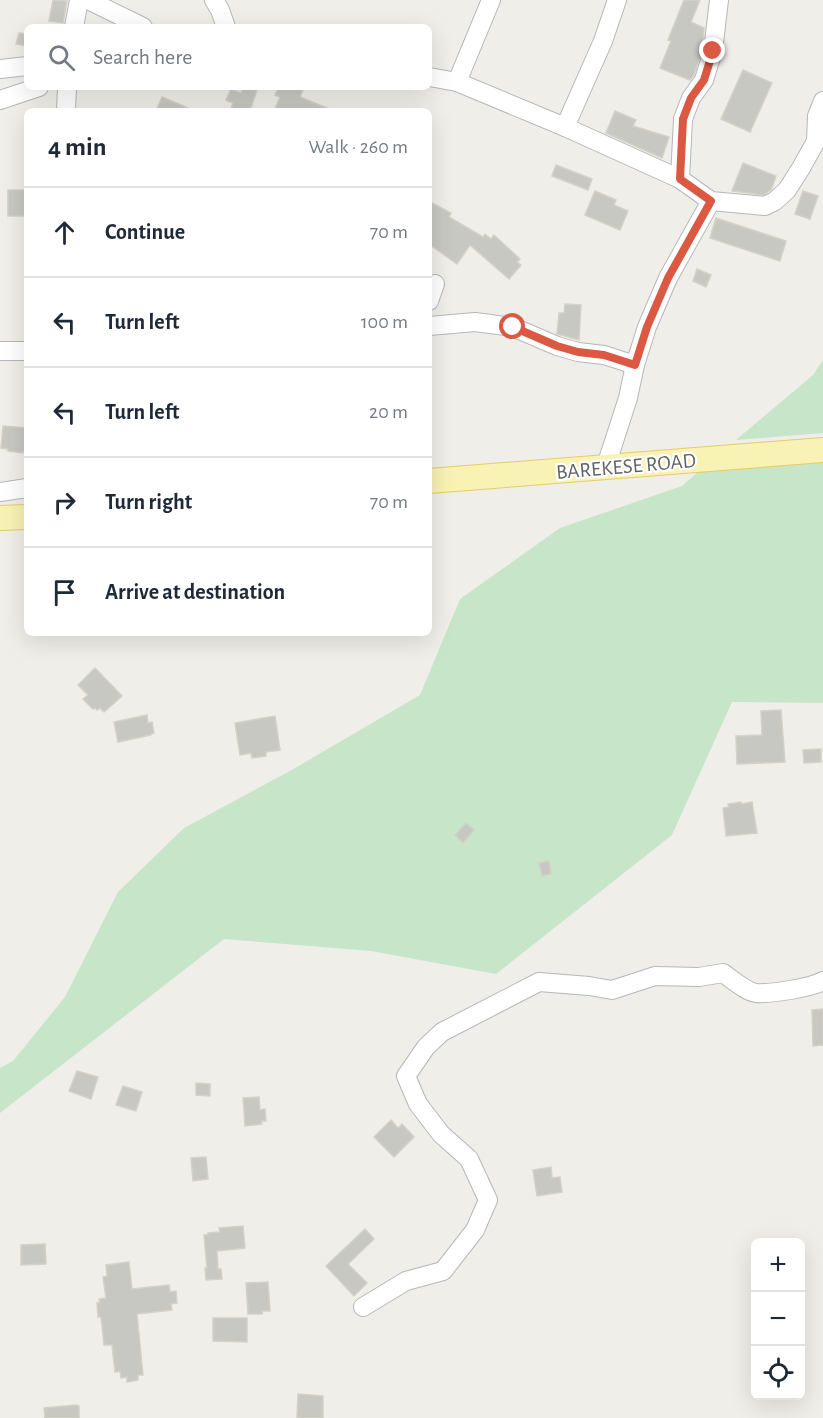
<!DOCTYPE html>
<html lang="en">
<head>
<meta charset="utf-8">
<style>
	body { margin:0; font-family:"Alegreya Sans",sans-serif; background:#f2f2f3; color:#1f2937 }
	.controls { position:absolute; right:18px; bottom:18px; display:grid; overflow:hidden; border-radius:9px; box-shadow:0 6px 24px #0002 }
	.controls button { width:54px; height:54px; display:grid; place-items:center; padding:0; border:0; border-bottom:2px solid #e0e1e3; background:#fff; color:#1f2937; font:30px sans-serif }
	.stop { position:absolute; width:18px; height:18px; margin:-14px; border:4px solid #db5842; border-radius:50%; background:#fff }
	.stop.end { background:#db5842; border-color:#fff; box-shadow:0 2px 6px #0008 }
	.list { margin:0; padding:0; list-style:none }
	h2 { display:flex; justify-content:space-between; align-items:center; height:78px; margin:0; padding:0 24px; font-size:26px }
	h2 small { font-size:20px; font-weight:400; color:#747a83 }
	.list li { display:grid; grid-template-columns:39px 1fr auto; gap:18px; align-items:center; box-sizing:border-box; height:90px; padding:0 24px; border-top:2px solid #e0e1e3 }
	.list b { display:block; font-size:22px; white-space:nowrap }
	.list em { font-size:20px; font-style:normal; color:#747a83 }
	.icon { flex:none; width:33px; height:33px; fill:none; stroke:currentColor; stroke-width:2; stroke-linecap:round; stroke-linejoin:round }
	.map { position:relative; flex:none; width:823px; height:1418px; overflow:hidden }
	.search { position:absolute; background:#fff; box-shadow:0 6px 24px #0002; left:24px; top:24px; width:408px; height:66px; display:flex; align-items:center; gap:15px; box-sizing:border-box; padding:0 21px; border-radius:9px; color:#747a83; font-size:22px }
	.panel { position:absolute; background:#fff; box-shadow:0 6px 24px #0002; left:24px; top:108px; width:408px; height:528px; border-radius:9px }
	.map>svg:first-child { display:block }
	.green { fill:#c7e5c9 }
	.building { fill:#c8c8c2; stroke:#d4d1c6; stroke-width:1.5 }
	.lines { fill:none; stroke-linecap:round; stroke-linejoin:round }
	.minor-casing { stroke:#b5b7bb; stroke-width:20 }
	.major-casing { stroke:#e6cb6a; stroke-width:26 }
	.minor { stroke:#fff; stroke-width:18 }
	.major { stroke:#f8f2b4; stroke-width:24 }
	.route { stroke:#db5842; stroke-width:8 }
	.labels { text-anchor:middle; stroke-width:4.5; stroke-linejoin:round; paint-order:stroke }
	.street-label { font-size:21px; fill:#5f6266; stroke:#fff }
</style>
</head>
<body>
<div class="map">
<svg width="823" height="1418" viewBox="0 0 823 1418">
	<rect width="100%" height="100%" fill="#f0eee8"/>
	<!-- green -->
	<g class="green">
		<path d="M823,360v73l-87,7 77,-65z"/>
		<path d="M823,458v245l-91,-1 -60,133 -176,139 -125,-23 -147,-12 -224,174v-45l13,-7 52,-64 53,-105 66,-64 106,-57 130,-76 40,-96 100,-71 122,-42 24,-21z"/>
	</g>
	<!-- building -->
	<g class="building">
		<path d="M53,0l14,1 -4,22 -14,-2z"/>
		<path d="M684,0h16l-9,22 13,6 -2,21 -8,26 -4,5 -30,-12 11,-27 -3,-1z"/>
		<path d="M19,33l8,1v12l-11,-2z"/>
		<path d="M743,70l29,13 -22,49 -29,-13z"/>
		<path d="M243,87h15l-8,24h-20l3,-8 -7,-3 5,-11 10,4z"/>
		<path d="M279,87h25l-4,10 34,14h-60l6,-14 -5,-2z"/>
		<path d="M162,97l33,14h-39z"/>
		<path d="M615,111l21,9 -3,6 36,11 -7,21 -56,-25z"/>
		<path d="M743,163l33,13 -5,14 -8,5 -31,-4z"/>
		<path d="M556,165l36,14 -4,11 -36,-14z"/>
		<rect x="8" y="190" width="19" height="26"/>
		<path d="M595,191l21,9 -2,5 14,6 -8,19 -35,-15z"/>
		<path d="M803,191l15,5 -8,23 -15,-5z"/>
		<path d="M432,203l19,10 -2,4 34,20 2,-3 6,5 3,-4 26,24 -3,3 4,3 -12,14 -39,-34 -13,19 -28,-20v-35z"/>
		<path d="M716,218l70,23 -6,20 -70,-23z"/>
		<path d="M697,269l14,6 -5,12 -13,-6z"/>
		<path d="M565,304l16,1 -2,35 -22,-6 2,-21h5z"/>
		<path d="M3,426l24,2v23h-4v2l-15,-2v-2l-7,-1z"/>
		<path d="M95,668l27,28 -18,16 -4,-4 -3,2 -2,-2 -2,1 -10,-10 5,-4 -10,-10z"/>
		<path d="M781,710l4,52 -48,2 -1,-28 26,-1 -1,-24z"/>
		<path d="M147,715l1,8 4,-1 2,11 -3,1v1l-33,7 -4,-20z"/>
		<path d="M275,716l5,34 -14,2v4l-14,2 -1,-5 -11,2 -5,-32z"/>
		<path d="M821,749v13l-17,1 -1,-13z"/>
		<path d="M741,802l1,2 10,-2 5,31 -31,3 -3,-28 6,-1 -1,-3z"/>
		<path d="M466,823l8,7 -11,13 -8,-8z"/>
		<path d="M549,861l2,13 -9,2 -3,-13z"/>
		<path d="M823,1009v36l-10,1 -1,-36z"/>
		<path d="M77,1071l21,6 -7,22 -22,-8z"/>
		<path d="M196,1083l14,1v12l-14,-1z"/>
		<path d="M123,1086l19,6 -6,19 -20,-6z"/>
		<path d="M259,1097l1,13 5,-1 1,12h-5l1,3 -17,2 -2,-28z"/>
		<path d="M391,1120l7,8 4,-4 12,13 -20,20 -20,-20z"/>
		<path d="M206,1157l2,22 -15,2 -2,-23z"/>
		<path d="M551,1167l1,11 8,-1 2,15 -25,4 -4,-26z"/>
		<path d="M243,1226l2,22 -28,3 1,18h3l1,10 -16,1 -1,-12h2l-3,-33h4v-2l12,-1 -1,-4z"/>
		<path d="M365,1229l9,10 -26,25 19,19 -13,13 -28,-30z"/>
		<path d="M45,1244l1,20 -25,1v-20z"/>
		<path d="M129,1262l3,27 37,-4 1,7 6,-1 1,12 -6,1 1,6 -35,4 6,61h-5v5l-11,2v-5l-6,1 -1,-7 -5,1 -3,-27h-8l-3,-28h-3l-1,-14h3l-1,-4 7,-1 -3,-21 4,-1 -1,-11z"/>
		<path d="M268,1282l2,29h-8v3h-14l-2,-31z"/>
		<path d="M213,1318h34v24l-34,-1z"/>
		<path d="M298,1394l25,2v22h-26z"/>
		<path d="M76,1405l3,1v12h-34l-1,-10z"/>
	</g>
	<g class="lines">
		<defs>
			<g id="minor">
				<path d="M88,0l55,27"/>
				<path d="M214,0l6,10 6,17"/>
				<path d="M74,27l5,-27"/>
				<path d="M0,69l27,-3"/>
				<path d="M429,77l28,5 108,45 115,52 31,22 54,5 10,-5 12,-11 14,-22 15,-27 1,-25 6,-15"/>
				<path d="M457,82l34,-82"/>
				<path d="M0,100l39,-13"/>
				<path d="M66,111l1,-24"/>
				<path d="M565,127l38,-86 14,-41"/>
				<path d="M680,179l3,-60 8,-21 13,-18 9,-29 6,-51"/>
				<path d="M429,301l6,-17"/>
				<path d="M429,326l46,-4 38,5 44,19 21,6 26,3 31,10"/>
				<path d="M0,351h27"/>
				<path d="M605,469l23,-71 7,-33 12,-38 21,-49 43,-77"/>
				<path d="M0,492l27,-4"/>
				<path d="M363,1307l43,-26 37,-10 32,-41 13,-30 -19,-41 -28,-25 -23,-30 -12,-28 20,-29 16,-15 97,-50 50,4 23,4 43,-14 44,1 24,-4c10,7 22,18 33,20 14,1 55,-5 67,-12"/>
			</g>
			<g id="major">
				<path d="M429,481l394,-31"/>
				<path d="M0,518l27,-1"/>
			</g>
		</defs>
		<!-- minor casing -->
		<use href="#minor" class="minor-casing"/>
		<!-- major casing -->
		<use href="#major" class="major-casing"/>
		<!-- minor -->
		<use href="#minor" class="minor"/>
		<!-- major -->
		<use href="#major" class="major"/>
	</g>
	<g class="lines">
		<!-- route -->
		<path class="route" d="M513,327l44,19 21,6 26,3 31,10 12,-38 21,-49 43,-77 -31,-22 3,-60 8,-21 13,-18 9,-29"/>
	</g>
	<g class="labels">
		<!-- street labels -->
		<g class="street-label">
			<text transform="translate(626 466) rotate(-5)" y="7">BAREKESE ROAD</text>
		</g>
	</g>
</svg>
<div class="controls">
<button>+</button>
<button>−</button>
<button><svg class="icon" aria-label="locate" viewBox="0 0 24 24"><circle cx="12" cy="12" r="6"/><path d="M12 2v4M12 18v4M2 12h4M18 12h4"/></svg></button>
</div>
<div class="stop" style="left:513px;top:327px"></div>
<div class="stop end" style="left:713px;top:51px"></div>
<div class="search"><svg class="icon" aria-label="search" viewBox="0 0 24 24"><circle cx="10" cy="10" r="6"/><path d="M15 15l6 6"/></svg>Search here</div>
<section class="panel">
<h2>4 min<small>Walk · 260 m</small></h2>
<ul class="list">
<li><svg class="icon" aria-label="ahead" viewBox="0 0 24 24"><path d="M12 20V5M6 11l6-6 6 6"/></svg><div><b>Continue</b></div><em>70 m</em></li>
<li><svg class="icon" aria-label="left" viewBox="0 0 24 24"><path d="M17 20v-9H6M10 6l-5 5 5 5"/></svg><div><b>Turn left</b></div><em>100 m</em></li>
<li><svg class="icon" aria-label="left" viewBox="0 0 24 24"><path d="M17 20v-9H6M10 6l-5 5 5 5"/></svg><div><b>Turn left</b></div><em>20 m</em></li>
<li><svg class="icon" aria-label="right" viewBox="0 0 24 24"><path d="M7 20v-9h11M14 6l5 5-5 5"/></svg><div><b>Turn right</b></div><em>70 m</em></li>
<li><svg class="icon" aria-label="arrive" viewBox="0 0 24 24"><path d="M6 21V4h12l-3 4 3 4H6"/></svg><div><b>Arrive at destination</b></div></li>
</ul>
</section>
</div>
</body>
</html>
